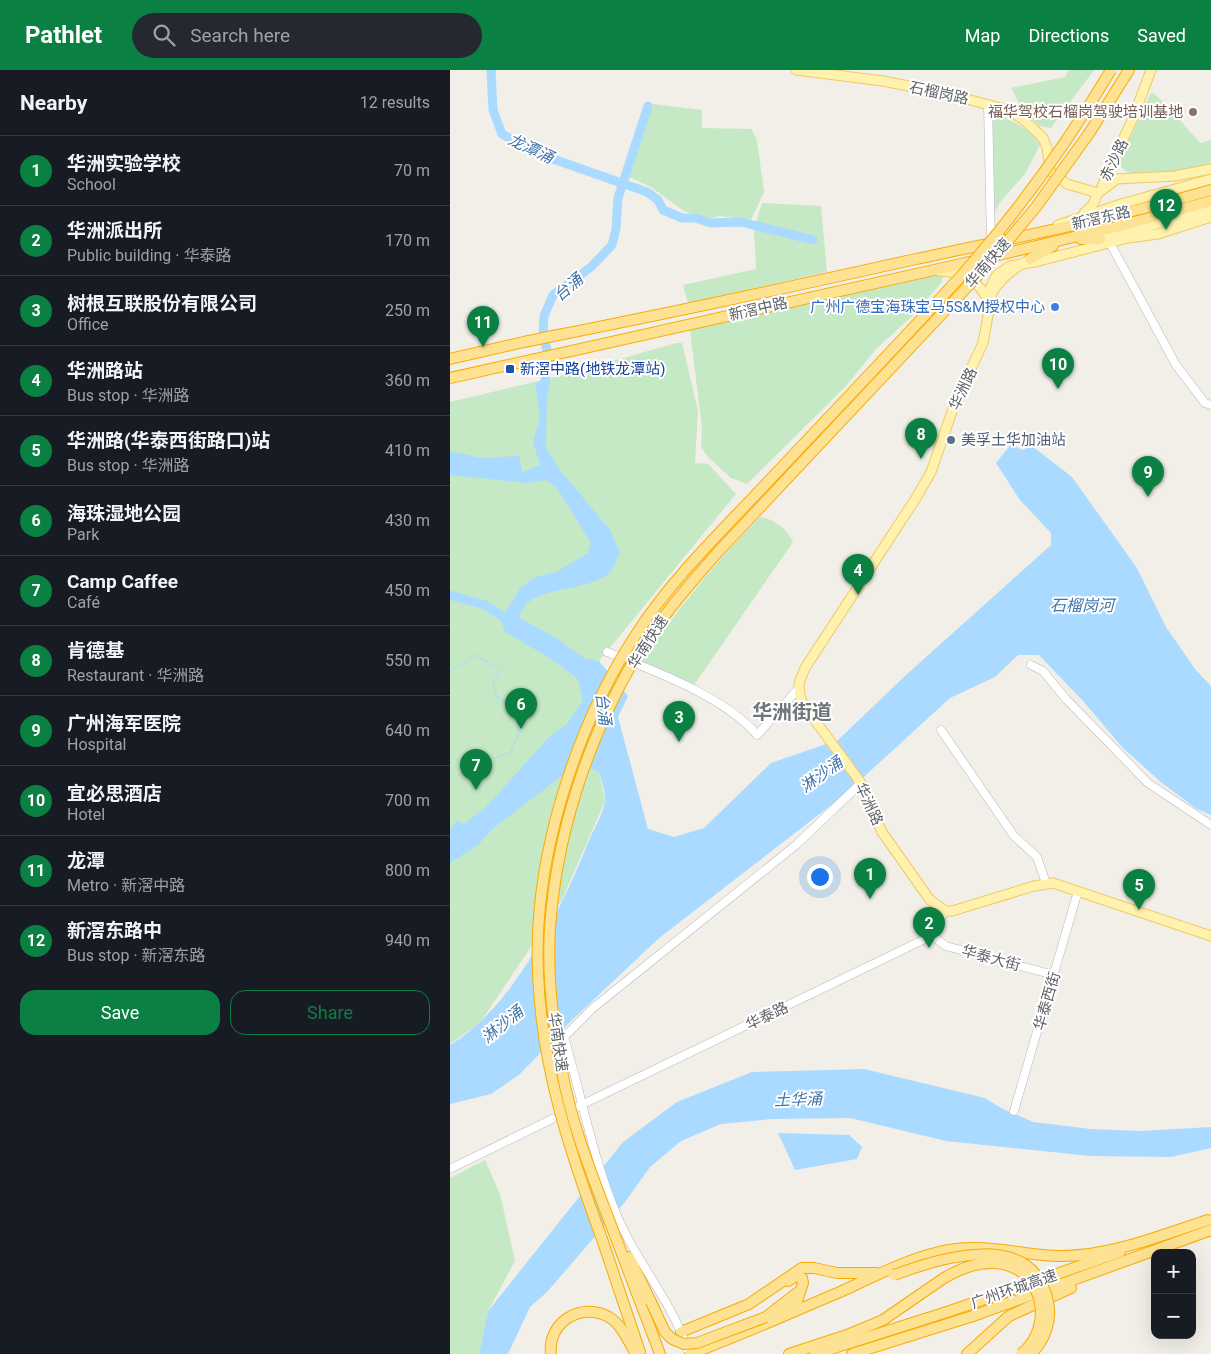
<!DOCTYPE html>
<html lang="en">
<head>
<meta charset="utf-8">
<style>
	body { margin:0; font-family:Roboto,"Noto Sans SC",sans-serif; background:#242831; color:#f1f3f6 }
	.controls { position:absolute; right:15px; bottom:15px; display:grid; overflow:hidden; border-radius:10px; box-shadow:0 5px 20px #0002 }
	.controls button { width:45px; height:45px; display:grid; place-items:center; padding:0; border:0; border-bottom:1px solid #363941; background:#171b24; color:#f1f3f6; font:25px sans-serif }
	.you { position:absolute; left:369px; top:806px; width:18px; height:18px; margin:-12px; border:4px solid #fff; border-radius:50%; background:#1a73e8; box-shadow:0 0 0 8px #1a73e833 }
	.badge { display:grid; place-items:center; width:32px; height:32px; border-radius:50%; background:#0b8043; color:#fff; font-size:16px; font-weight:700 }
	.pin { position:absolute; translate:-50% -41px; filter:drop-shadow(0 1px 2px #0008) }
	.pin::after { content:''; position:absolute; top:26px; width:18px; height:15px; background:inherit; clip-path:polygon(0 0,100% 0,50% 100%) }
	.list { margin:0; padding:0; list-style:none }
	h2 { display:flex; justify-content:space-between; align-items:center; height:65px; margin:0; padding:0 20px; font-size:21px }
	h2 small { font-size:16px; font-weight:400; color:#9ea1a6 }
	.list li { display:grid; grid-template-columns:32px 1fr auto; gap:15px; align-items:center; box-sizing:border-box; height:70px; padding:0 20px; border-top:1px solid #363941 }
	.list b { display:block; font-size:19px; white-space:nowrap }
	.list p { margin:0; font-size:16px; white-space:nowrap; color:#9ea1a6 }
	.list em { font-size:16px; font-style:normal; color:#9ea1a6 }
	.actions { display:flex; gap:10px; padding:15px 20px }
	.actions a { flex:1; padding:11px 0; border:1px solid #0b8043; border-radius:15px; text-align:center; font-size:18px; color:#0b8043 }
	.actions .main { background:#0b8043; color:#fff }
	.icon { flex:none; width:28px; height:28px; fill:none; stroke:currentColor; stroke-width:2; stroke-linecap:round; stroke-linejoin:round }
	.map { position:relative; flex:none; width:761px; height:1284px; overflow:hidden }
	header { display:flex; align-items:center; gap:30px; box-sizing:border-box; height:70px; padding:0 25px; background:#0b8043; color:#fff }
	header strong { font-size:24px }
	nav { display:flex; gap:28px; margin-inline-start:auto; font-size:18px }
	.search { width:350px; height:45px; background:#242831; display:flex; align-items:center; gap:12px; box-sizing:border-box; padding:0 18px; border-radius:28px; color:#9ea1a6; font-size:19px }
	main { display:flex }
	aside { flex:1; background:#171b24 }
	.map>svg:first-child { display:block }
	.green { fill:#c5e8c5 }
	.water { fill:#aadaff }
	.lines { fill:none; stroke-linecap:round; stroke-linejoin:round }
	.stream { stroke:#aadaff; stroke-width:1 }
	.river { stroke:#aadaff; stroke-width:9 }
	.minor-casing { stroke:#b5b8bc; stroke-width:9 }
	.major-casing { stroke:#f2c960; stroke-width:11 }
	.highway-casing { stroke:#f9ab00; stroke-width:12 }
	.minor { stroke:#fff; stroke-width:8 }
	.major { stroke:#fff2af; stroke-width:9 }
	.highway { stroke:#fde293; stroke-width:10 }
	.highway-bridge-casing { stroke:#f9ab00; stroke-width:12; stroke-linecap:butt }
	.highway-bridge { stroke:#fde293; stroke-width:10 }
	.education-dot { fill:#8d6e63; stroke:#fff; stroke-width:2 }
	.shop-dot { fill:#3f7fe0; stroke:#fff; stroke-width:2 }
	.transit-dot { fill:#1a4fb4; stroke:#fff; stroke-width:2 }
	.service-dot { fill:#5c6f8a; stroke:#fff; stroke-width:2 }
	.labels { text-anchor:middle; stroke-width:4; stroke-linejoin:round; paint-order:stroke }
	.street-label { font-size:15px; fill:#5f6368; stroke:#fff }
	.education-label { font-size:15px; fill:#785e54; stroke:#fff; text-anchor:end }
	.shop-label { font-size:15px; fill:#366cbe; stroke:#fff; text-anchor:end }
	.transit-label { font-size:15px; fill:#164399; stroke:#fff; text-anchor:start }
	.service-label { font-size:15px; fill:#4e5e75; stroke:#fff; text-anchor:start }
	.water-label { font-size:16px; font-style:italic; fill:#4174aa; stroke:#fff }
	.district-label { font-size:20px; font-weight:bold; fill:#70757a; stroke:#fff }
</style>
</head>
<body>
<header>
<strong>Pathlet</strong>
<div class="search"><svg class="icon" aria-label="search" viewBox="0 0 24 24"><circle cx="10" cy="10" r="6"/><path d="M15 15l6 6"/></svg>Search here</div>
<nav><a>Map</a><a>Directions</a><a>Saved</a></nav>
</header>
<main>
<aside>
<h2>Nearby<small>12 results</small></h2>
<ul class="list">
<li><span class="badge">1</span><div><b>华洲实验学校</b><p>School</p></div><em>70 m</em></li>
<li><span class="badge">2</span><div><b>华洲派出所</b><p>Public building · 华泰路</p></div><em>170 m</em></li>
<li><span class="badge">3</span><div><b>树根互联股份有限公司</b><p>Office</p></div><em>250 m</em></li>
<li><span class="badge">4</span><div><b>华洲路站</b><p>Bus stop · 华洲路</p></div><em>360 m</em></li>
<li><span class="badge">5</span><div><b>华洲路(华泰西街路口)站</b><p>Bus stop · 华洲路</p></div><em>410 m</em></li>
<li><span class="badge">6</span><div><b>海珠湿地公园</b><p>Park</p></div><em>430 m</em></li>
<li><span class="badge">7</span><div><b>Camp Caffee</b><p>Café</p></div><em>450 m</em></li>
<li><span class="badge">8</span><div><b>肯德基</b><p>Restaurant · 华洲路</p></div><em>550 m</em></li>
<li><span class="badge">9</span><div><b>广州海军医院</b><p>Hospital</p></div><em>640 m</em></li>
<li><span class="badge">10</span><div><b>宜必思酒店</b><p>Hotel</p></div><em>700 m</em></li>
<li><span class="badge">11</span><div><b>龙潭</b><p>Metro · 新滘中路</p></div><em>800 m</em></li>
<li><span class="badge">12</span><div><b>新滘东路中</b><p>Bus stop · 新滘东路</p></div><em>940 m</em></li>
</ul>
<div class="actions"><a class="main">Save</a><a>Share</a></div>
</aside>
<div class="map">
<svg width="761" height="1284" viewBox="0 0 761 1284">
	<rect width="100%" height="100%" fill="#f1efe8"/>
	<!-- green -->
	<g class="green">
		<path d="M619,0h25l-43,58 -12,-2 -16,-16 -12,-22 54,-11z"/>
		<path d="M703,23c18,14 31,34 48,50l10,-3v27l-37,7 -43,-1 -7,-3 -5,-7 31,-69z"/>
		<path d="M203,34l49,6v18l49,1 6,11 7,52 -13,28 -32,-4 -10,3 -25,-8 -33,-24 -22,-10z"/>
		<path d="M542,43c20,8 36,13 48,32l-15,29 -25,28 -5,10z"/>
		<path d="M312,133l59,3 6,66 -139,31 -5,-18 73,-16 -2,-40z"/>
		<path d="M490,205l3,2 -2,6 -30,34 -35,32 -31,38 -98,97 -16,-6 -22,-20 -8,-11 1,-19 -12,-98 239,-54z"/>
		<path d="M226,273h6l16,68 -3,52 13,1 28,30 -137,167v111l6,29 -43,99 -82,123 -30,21v-642l114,-27z"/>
		<path d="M310,447c14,2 27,12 33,25l-99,143 -53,-22c35,-53 75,-101 119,-146z"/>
		<path d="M35,1090l15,34 15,67 -27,50 -9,43h-29v-176z"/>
	</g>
	<!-- water -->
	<g class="water">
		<path d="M97,310l-1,68 14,22 50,60 10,22c-3,7 -6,17 -11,21 -22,21 -86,11 -89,45l38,21 26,19 15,3 29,35 -10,21 30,112 26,8 30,-9 67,-65 67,-23 68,-65 145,-130v-12l-31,-33 -24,-37 15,-19 11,6 10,-4 40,31 65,91 29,59 29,42 16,17v129l-14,-6 -35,-26 -39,-35 -40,-47 -44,-46h-21l-23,22 -45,21 -106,97 -186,144 -87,82 -51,53 -29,20 -41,10v-59c63,-37 113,-138 139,-205 5,-11 14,-26 16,-39 1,-8 -4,-21 -6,-29l-20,-9 -88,67 -13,15 -28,18v-33l7,-9 7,3 22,-17 64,-71 17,-12 16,-24 -6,-22 -29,-21 -43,-25 -4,-13 20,-32 15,-10 22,-6 30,-18 3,-10 -34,-55 -11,-8 -19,3 -77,-8v-24l31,7 38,-2 3,16 18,-7 -7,-23 7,-24 -5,-35z"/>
		<path d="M414,999l121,29 16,10 32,14 58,7 49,2 71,-4v21l-40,9 -81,-1 -144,-15 -96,-23 -78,1 -51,5 -40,17 -31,26 -25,35 -78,90 -17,15 -22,47h-29l9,-43 135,-169 54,-40 75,-30z"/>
		<path d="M328,1063l71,2 13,12 -5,12 -62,11z"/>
	</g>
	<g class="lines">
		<!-- stream -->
		<path class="stream" d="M0,601l25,-16 27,15 -9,11 4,17 12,6 8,-5 6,1 -5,35 -8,18 -38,12 -22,17"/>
		<!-- river -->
		<g class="river">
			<path d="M41,0l2,40 9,24 34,19 111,39 11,8 5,10 19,8h13l16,5 30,-1 72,18"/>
			<path d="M94,321l4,-37 -5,-19 1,-19 9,-21 38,-28 21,-22 4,-16 2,-31 30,-92"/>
			<path d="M0,525l35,10 26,17"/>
		</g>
		<defs>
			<g id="minor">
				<path d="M538,34l3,139"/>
				<path d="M660,173l66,122 29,38 6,2"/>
				<path d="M157,582c45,18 119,45 150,83l42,-47"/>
				<path d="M581,595l12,6 23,28 82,84 63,42"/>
				<path d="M491,660l73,106 23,21 9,26"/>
				<path d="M480,864l16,12 108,29"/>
				<path d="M127,1037l350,-169 18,-27"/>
				<path d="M564,1041l64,-220"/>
				<path d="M0,1099l102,-50"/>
				<path d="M237,1279c-14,-46 -50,-86 -69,-131 -25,-58 -36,-121 -54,-181l29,-29 203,-163 65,-62"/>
			</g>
			<g id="major">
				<path d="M346,0l87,11 65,13 60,16 16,10 19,18 4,10 3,23 17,13 31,9"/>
				<path d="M652,116l31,-68 18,-48"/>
				<path d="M634,143l8,-7 6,-13 19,-14 58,-3 36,-7"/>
				<path d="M608,155l63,-21 90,-25"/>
				<path d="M650,169l111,-29"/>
				<path d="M580,189c-14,8 -30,19 -38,34l-9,50 -28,60 -24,69 -15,26 -111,170 -6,15 1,13 3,8 58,79 21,49 48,68 15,11h7l82,-25 19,-3 158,53"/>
				<path d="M489,201c22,0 40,9 49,30"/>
				<path d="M539,221l7,-15 14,-10 25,-4 93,-24 30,-4 53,-17"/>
			</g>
			<g id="highway">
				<path d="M640,62l39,-62"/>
				<path d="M631,169h19"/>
				<path d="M580,189l23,-13"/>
				<path d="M103,266c122,-24 242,-50 363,-77 99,-21 198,-41 295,-69"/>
				<path d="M0,289l74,-17"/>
				<path d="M0,308l511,-114 159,-38 91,-25"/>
				<path d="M164,1163l46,121"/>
				<path d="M152,1169l38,113"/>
				<path d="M179,1187l22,45"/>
				<path d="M334,1244l13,-13 6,-18 -1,-5 -6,-2 -8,5"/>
				<path d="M316,1247l31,-24"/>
				<path d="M231,1262l68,-28 53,-36h12l23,5h39"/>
				<path d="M101,1284c-4,-31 30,-53 58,-37 13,8 19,24 27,37"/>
				<path d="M240,1284c51,-19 100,-41 150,-62 35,-16 71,-35 109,-42 38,-7 75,6 113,6 49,0 100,-21 146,-36"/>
				<path d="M339,1284l58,-19 36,-15 61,-42"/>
				<path d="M365,1284l135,-43 170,-59"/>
				<path d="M402,1284l121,-38 238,-86"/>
				<path d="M517,1284l42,-38 62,-28"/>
			</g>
		</defs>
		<!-- minor casing -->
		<use href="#minor" class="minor-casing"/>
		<!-- major casing -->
		<use href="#major" class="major-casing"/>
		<!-- highway casing -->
		<use href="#highway" class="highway-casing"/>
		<!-- minor -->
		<use href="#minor" class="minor"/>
		<!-- major -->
		<use href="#major" class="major"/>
		<!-- highway -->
		<use href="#highway" class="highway"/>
		<defs>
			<g id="highway-bridge">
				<path d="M74,272l29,-6"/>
				<path d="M164,1163c-20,-53 -42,-106 -52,-162 -9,-46 -15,-96 -12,-143 6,-89 35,-181 79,-259 25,-43 56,-80 89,-117l268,-285 50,-60 54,-75"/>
				<path d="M152,1169c-32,-87 -61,-173 -64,-267 -5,-113 37,-245 99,-339 35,-54 82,-99 126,-146 66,-70 133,-140 198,-211 56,-63 107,-134 150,-206"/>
				<path d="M444,1205c45,-17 140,-47 154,27 4,19 -3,38 -17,52"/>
				<path d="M494,1208c16,-9 32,-16 51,-15 48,3 61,63 26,91"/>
				<path d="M201,1232l14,30 7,7 12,5 13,-1 69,-26"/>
			</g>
		</defs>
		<!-- highway-bridge casing -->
		<use href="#highway-bridge" class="highway-bridge-casing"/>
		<!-- highway-bridge -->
		<use href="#highway-bridge" class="highway-bridge"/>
	</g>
	<!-- markers -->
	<circle class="education-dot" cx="743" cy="42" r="5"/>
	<circle class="shop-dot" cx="605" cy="237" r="5"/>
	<rect class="transit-dot" x="55" y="294" width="10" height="10" rx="2.5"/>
	<circle class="service-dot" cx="501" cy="370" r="5"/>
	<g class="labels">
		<!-- street labels -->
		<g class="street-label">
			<text transform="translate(489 23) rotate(12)" y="5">石榴岗路</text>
			<text transform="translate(664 90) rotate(-64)" y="5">赤沙路</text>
			<text transform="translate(651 148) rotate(-13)" y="5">新滘东路</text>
			<text transform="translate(538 193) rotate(-49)" y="5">华南快速</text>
			<text transform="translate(308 239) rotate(-13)" y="5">新滘中路</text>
			<text transform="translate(513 319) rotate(-65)" y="5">华洲路</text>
			<text transform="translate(198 572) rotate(-57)" y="5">华南快速</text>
			<text transform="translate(419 734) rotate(65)" y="5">华洲路</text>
			<text transform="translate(541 888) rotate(15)" y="5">华泰大街</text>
			<text transform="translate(597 931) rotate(-74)" y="5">华泰西街</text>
			<text transform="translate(317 946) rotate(-26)" y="5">华泰路</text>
			<text transform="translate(108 972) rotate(82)" y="5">华南快速</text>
			<text transform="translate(564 1219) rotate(-19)" y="5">广州环城高速</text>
		</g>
		<!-- education labels -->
		<g class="education-label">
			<text x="733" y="47">福华驾校石榴岗驾驶培训基地</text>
		</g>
		<!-- shop labels -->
		<g class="shop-label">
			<text x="595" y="242">广州广德宝海珠宝马5S&amp;M授权中心</text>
		</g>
		<!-- transit labels -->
		<g class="transit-label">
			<text x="70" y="304">新滘中路(地铁龙潭站)</text>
		</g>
		<!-- service labels -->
		<g class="service-label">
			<text x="511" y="375">美孚土华加油站</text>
		</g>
		<!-- water labels -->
		<g class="water-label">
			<text transform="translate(81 78) rotate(25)" y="6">龙潭涌</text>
			<text transform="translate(118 217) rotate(-41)" y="6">台涌</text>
			<text x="632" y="541">石榴岗河</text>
			<text transform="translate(154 639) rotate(83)" y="6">台涌</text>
			<text transform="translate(371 704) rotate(-36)" y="6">淋沙涌</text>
			<text transform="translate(52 954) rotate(-39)" y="6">淋沙涌</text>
			<text transform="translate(348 1029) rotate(-2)" y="6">土华涌</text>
		</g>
		<!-- district labels -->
		<g class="district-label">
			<text x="342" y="649">华洲街道</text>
		</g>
	</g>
</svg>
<div class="controls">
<button>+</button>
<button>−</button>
</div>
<div class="you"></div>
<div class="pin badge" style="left:420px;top:829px">1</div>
<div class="pin badge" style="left:479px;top:878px">2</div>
<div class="pin badge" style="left:229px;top:672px">3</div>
<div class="pin badge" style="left:408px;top:525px">4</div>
<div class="pin badge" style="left:689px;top:840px">5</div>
<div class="pin badge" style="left:71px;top:659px">6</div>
<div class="pin badge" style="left:26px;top:720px">7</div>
<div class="pin badge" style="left:471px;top:389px">8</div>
<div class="pin badge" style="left:698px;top:427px">9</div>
<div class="pin badge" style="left:608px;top:319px">10</div>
<div class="pin badge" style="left:33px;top:277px">11</div>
<div class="pin badge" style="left:716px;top:160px">12</div>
</div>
</main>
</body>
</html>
